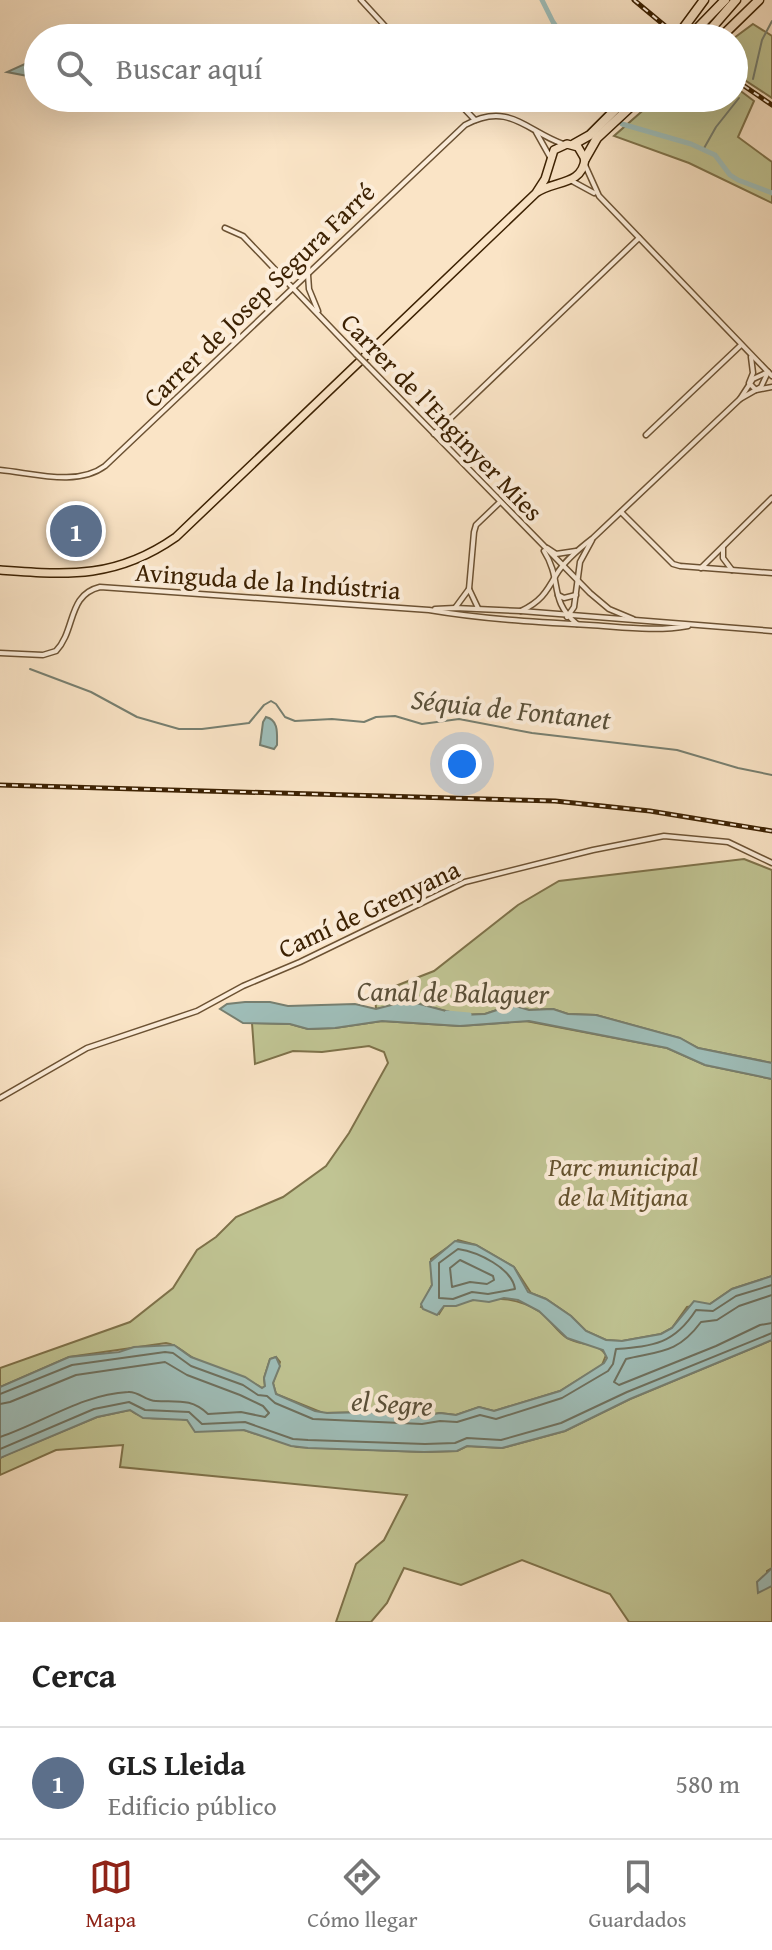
<!DOCTYPE html>
<html lang="es">
<head>
<meta charset="utf-8">
<style>
	body { margin:0; font-family:"Gentium Book Plus",serif; background:#f6f6f6; color:#222 }
	.you { position:absolute; left:462px; top:764px; width:28px; height:28px; margin:-20px; border:6px solid #fff; border-radius:50%; background:#1a73e8; box-shadow:0 0 0 12px #1a73e833 }
	.badge { display:grid; place-items:center; width:52px; height:52px; border-radius:50%; background:#8f2418; color:#fff; font-size:26px; font-weight:700 }
	.pin { position:absolute; translate:-50% -50%; border:4px solid #fff; box-shadow:0 2px 8px #0006 }
	.list { margin:0; padding:0; list-style:none }
	h2 { display:flex; justify-content:space-between; align-items:center; height:104px; margin:0; padding:0 32px; font-size:34px }
	h2 small { font-size:26px; font-weight:400; color:#767676 }
	.list li { display:grid; grid-template-columns:52px 1fr auto; gap:24px; align-items:center; box-sizing:border-box; height:112px; padding:0 32px; border-top:2px solid #e0e0e0 }
	.list b { display:block; font-size:30px; white-space:nowrap }
	.list p { margin:0; font-size:26px; white-space:nowrap; color:#767676 }
	.list em { font-size:26px; font-style:normal; color:#767676 }
	.icon { flex:none; width:44px; height:44px; fill:none; stroke:currentColor; stroke-width:2; stroke-linecap:round; stroke-linejoin:round }
	.map { position:relative; flex:none; width:772px; height:1622px; overflow:hidden }
	.search { position:absolute; background:#fff; box-shadow:0 8px 32px #0002; left:24px; right:24px; top:24px; height:88px; display:flex; align-items:center; gap:20px; box-sizing:border-box; padding:0 28px; border-radius:44px; color:#767676; font-size:30px }
	.sheet { height:216px; background:#fff }
	nav { display:flex; justify-content:space-around; align-items:center; box-sizing:border-box; height:112px; border-top:2px solid #e0e0e0; background:#fff; font-size:22px; color:#767676 }
	nav a { display:grid; justify-items:center; gap:4px }
	nav .on { color:#8f2418 }
	.map>svg:first-child { display:block }
	.green { fill:#c0c493; stroke:#7e724a; stroke-width:2 }
	.water { fill:#9fbeb9; stroke:#777f70; stroke-width:2 }
	.lines { fill:none; stroke-linecap:round; stroke-linejoin:round }
	.shore { stroke:#6e705e; stroke-width:2 }
	.stream { stroke:#777f70; stroke-width:2 }
	.canal { stroke:#9fbeb9; stroke-width:5 }
	.street-casing { stroke:#6c5233; stroke-width:7 }
	.primary-casing { stroke:#3c2102; stroke-width:10 }
	.highway-casing { stroke:#3c2102; stroke-width:11 }
	.street { stroke:#fcedda; stroke-width:4 }
	.primary { stroke:#fae4c6; stroke-width:7 }
	.highway { stroke:#fae4c6; stroke-width:8 }
	.rail-casing { stroke:#3c2102; stroke-width:5 }
	.rail { stroke:#fcedda; stroke-width:2; stroke-dasharray:6; stroke-linecap:butt }
	.street-bridge-casing { stroke:#6c5233; stroke-width:7; stroke-linecap:butt }
	.street-bridge { stroke:#fcedda; stroke-width:4 }
	.labels { text-anchor:middle; stroke-width:8; stroke-linejoin:round; paint-order:stroke }
	.street-label { font-size:26px; fill:#3c2102; stroke:#fcedda }
	.park-label { font-size:26px; font-style:italic; fill:#64522e; stroke:#fcedda }
	.water-label { font-size:28px; font-style:italic; fill:#5a5039; stroke:#fcedda }
</style>
</head>
<body>
<div class="map">
<svg width="772" height="1622" viewBox="0 0 772 1622">
	<rect width="100%" height="100%" fill="#fae4c6"/>
	<filter id="stains"><feTurbulence type="fractalNoise" baseFrequency=".0025" numOctaves="4"/><feColorMatrix values="0 0 0 0 .2 0 0 0 0 .09 0 0 0 0 .02 0 0 0 .5 -.17"/></filter>
	<radialGradient id="worn" r=".72"><stop offset=".6" stop-color="#630" stop-opacity="0"/><stop offset="1" stop-color="#630" stop-opacity=".3"/></radialGradient>
	<!-- green -->
	<g class="green">
		<path d="M753,24l19,12v62l-38,-25v-35z"/>
		<path d="M734,86l20,15 -16,36 34,25v41l-83,-40 -75,-27 43,-38h77z"/>
		<path d="M744,859l28,11v193l-74,-15 -19,-10 -83,-23 -28,-1 -15,-5 -24,1 -17,-5 -27,9 -24,1 -50,-13 -35,7 -1,-15 59,-23 84,-66 41,-24z"/>
		<path d="M382,1021l78,5 66,-5 141,27 38,17 67,14v197l-40,13 -22,15 -23,3 -15,21 -11,6 -39,7 -16,-1 -20,-9 -15,-15 -25,-17 -15,-6 -17,-26 -38,-22 -18,-5 -27,19 1,26 -11,22 18,7 5,-8c12,1 19,-5 30,-6 24,-3 45,-2 66,12 10,7 17,20 27,26 12,8 30,3 39,17l-4,10 -42,26 -66,20 -15,-4 -23,8 -16,-2 -18,3 -51,-4 -48,1 -47,-19 -3,-11 7,-21 -4,-5 -6,2 -6,19 1,9 -3,1c-21,-14 -45,-18 -67,-29 -12,-6 -16,-14 -29,-16l-97,14 -69,30v-19l130,-46 43,-34 24,-38 19,-13 20,-20 47,-20 43,-31 23,-33 39,-70 -4,-11 -15,-6 -47,6 -29,-1 -38,13 -3,-41 38,1 18,5 27,-1z"/>
		<path d="M772,1340v228l-5,3 2,15h3v36h-143l-19,-28 -88,-34 -61,25 -57,-17 -17,35 -16,19h-35l20,-58 28,-24 23,-45 -287,-28 3,-22 -67,5 -56,25v-17l8,-4 89,-37 33,-7c22,16 38,3 60,11l2,5 52,4 53,17 127,5 33,-1 10,-5 35,2 63,-17 65,-32z"/>
	</g>
	<!-- water -->
	<g class="water">
		<path d="M38,58v20l-31,-6z"/>
		<path d="M266,717c13,3 11,17 11,28l-3,4 -14,-4 3,-23z"/>
		<path d="M245,1002h25l18,4 67,-2 21,5 23,-6h17l45,12 24,-1 27,-9 17,5 24,-1 15,5 28,1 84,23 18,10 74,15v16l-67,-14 -38,-17 -138,-27 -69,5 -78,-5 -47,7 -27,1 -18,-5 -47,-1 -23,-14 7,-5z"/>
		<path d="M455,1241l21,4 38,22 14,25 18,7 25,17 15,15 20,9 16,1 39,-7 11,-6 22,-27 16,3 22,-15 40,-13v64l-142,59 -65,32 -63,17 -35,-2 -10,5 -33,1 -116,-4 -17,-2 -47,-16 -49,2 -8,-12 -44,-2 -13,-8 -33,7 -97,41v-71l69,-30 50,-5 15,-5 40,-2 17,12 54,20 17,11 3,-2 -1,-8 6,-19 6,-2 4,9 -7,17 3,11 39,17 12,2 44,-1 51,4 18,-3 16,2 23,-8 15,4 66,-20 44,-28 3,-5 -4,-8 -36,-12 -28,-27 -21,-11 -14,-2 -15,4 -16,-2 -17,6h-12l-7,9 -14,-6 -2,-5 11,-19 -2,-23z"/>
		<path d="M772,1568v18l-14,7 -1,-11z"/>
	</g>
	<g class="lines">
		<!-- shore -->
		<g class="shore">
			<path d="M458,1249c20,3 54,19 57,40l-27,5 -16,-2 -19,7 -14,-1v-35z"/>
			<path d="M460,1260l33,16 1,4 -7,4 -17,-2 -18,5 -2,-19z"/>
			<path d="M772,1295l-33,11 -22,14 -16,2c-23,31 -40,29 -75,37l-12,23 5,3 97,-39 44,-21 12,-2"/>
			<path d="M0,1394l72,-29 93,-13 8,1 18,13 52,19 15,10 9,1 8,7 38,16 109,5 18,-3 17,1 23,-7 16,4 66,-21 46,-27 5,-7 3,-15c38,-3 58,-5 80,-39l17,1 23,-15 36,-11"/>
			<path d="M0,1404l10,-2 66,-27 89,-13 22,13 53,20 23,11 6,7 -4,4 -24,-5 -33,2c-17,-16 -30,-12 -52,-13 -11,0 -17,-10 -28,-9 -45,2 -86,31 -128,45"/>
			<path d="M0,1449l94,-40 35,-7 16,8 44,2 13,12 43,-2 48,17 15,1 117,4 30,-1 12,-5 34,2 60,-17 66,-31 145,-59"/>
		</g>
		<!-- stream -->
		<g class="stream">
			<path d="M753,79l9,-39 10,-19"/>
			<path d="M703,150l13,-23 23,-29"/>
			<path d="M30,669l61,23 46,25 42,12h23l47,-6 15,-18 7,-4 5,3 9,13 10,4 37,-2 32,3 12,-5 19,-1 27,8 37,-5 73,14 145,17 61,18 34,7"/>
		</g>
		<!-- canal -->
		<g class="canal">
			<path d="M542,0l11,22 11,16"/>
			<path d="M598,98l8,9"/>
			<path d="M622,124l69,20 24,11 15,20 8,5 34,13"/>
			<path d="M447,1013l22,2"/>
		</g>
		<defs>
			<g id="street">
				<path d="M361,0l35,38"/>
				<path d="M454,98l21,22"/>
				<path d="M536,132l14,25"/>
				<path d="M585,165l14,31 173,180"/>
				<path d="M572,181l22,12"/>
				<path d="M225,228l18,8 113,118"/>
				<path d="M308,275l1,14 9,22"/>
				<path d="M751,357l2,16 -4,10 7,7 16,-3"/>
				<path d="M368,366l222,227 19,16 24,10"/>
				<path d="M740,399l13,-20 15,-7"/>
				<path d="M434,434l205,-196"/>
				<path d="M646,435l95,-90"/>
				<path d="M0,470c33,3 77,17 105,-4l360,-341c44,-24 61,6 98,19"/>
				<path d="M621,512l52,52 7,2 92,7"/>
				<path d="M723,547v11l9,12"/>
				<path d="M547,548l9,6 20,-3"/>
				<path d="M544,551c19,30 4,49 33,73"/>
				<path d="M701,568l71,-70"/>
				<path d="M558,595l6,3 12,-3"/>
				<path d="M455,608l14,-19"/>
				<path d="M478,608l-9,-19 5,-57 2,-7 23,-22"/>
				<path d="M435,609l20,-1 66,3 251,20"/>
				<path d="M521,611c19,-9 25,-18 35,-36 9,-15 24,-27 37,-37l147,-139 21,-12 7,-15"/>
				<path d="M567,617l7,-10 6,-45 12,-22"/>
				<path d="M0,653l43,2 13,-4c20,-21 11,-56 44,-64l329,23c53,9 106,12 160,15 33,2 66,7 99,1"/>
				<path d="M0,1098l87,-50 110,-37 46,-25 57,-24 165,-80 128,-32 71,-14 64,6 44,21"/>
			</g>
			<path id="primary" d="M0,570c69,5 116,9 176,-33l360,-344c18,-13 46,-7 49,-34l-7,-12 -11,-3 -13,6 -9,29 -9,14"/>
			<g id="highway">
				<path d="M676,38l28,-38"/>
				<path d="M688,38l37,-38"/>
				<path d="M703,38l33,-38"/>
				<path d="M720,38l39,-38"/>
				<path d="M574,144l16,-9 37,-37"/>
				<path d="M585,159l12,-21 43,-40"/>
			</g>
		</defs>
		<!-- street casing -->
		<use href="#street" class="street-casing"/>
		<!-- primary casing -->
		<use href="#primary" class="primary-casing"/>
		<!-- highway casing -->
		<use href="#highway" class="highway-casing"/>
		<!-- street -->
		<use href="#street" class="street"/>
		<!-- primary -->
		<use href="#primary" class="primary"/>
		<!-- highway -->
		<use href="#highway" class="highway"/>
		<defs>
			<g id="rail">
				<path d="M634,0l42,35"/>
				<path d="M734,79l38,26"/>
				<path d="M0,785l555,16 95,10 122,20"/>
			</g>
		</defs>
		<!-- rail casing -->
		<use href="#rail" class="rail-casing"/>
		<!-- rail -->
		<use href="#rail" class="rail"/>
		<defs>
			<path id="street-bridge" d="M356,354l12,12"/>
		</defs>
		<!-- street-bridge casing -->
		<use href="#street-bridge" class="street-bridge-casing"/>
		<!-- street-bridge -->
		<use href="#street-bridge" class="street-bridge"/>
	</g>
	<g class="labels">
		<!-- street labels -->
		<g class="street-label">
			<text transform="translate(259 295) rotate(-44)" y="9">Carrer de Josep Segura Farré</text>
			<text transform="translate(442 417) rotate(46)" y="9">Carrer de l'Enginyer Mies</text>
			<text transform="translate(268 581) rotate(4)" y="9">Avinguda de la Indústria</text>
			<text transform="translate(369 909) rotate(-25)" y="9">Camí de Grenyana</text>
		</g>
		<!-- park labels -->
		<g class="park-label">
			<text x="623" y="1176">Parc municipal<tspan x="623" dy="30">de la Mitjana</tspan></text>
		</g>
		<!-- water labels -->
		<g class="water-label">
			<text transform="translate(511 709) rotate(6)" y="10">Séquia de Fontanet</text>
			<text transform="translate(453 992) rotate(1)" y="10">Canal de Balaguer</text>
			<text transform="translate(392 1403) rotate(4)" y="10">el Segre</text>
		</g>
	</g>
	<rect width="100%" height="100%" filter="url(#stains)"/>
	<rect width="100%" height="100%" fill="url(#worn)"/>
</svg>
<div class="you"></div>
<div class="pin badge" style="left:76px;top:531px;background:#5c6f8a">1</div>
<div class="search"><svg class="icon" aria-label="search" viewBox="0 0 24 24"><circle cx="10" cy="10" r="6"/><path d="M15 15l6 6"/></svg>Buscar aquí</div>
</div>
<section class="sheet">
<h2>Cerca<small></small></h2>
<ul class="list">
<li><span class="badge" style="background:#5c6f8a">1</span><div><b>GLS Lleida</b><p>Edificio público</p></div><em>580 m</em></li>
</ul>
</section>
<nav>
<a class="on"><svg class="icon" aria-label="map" viewBox="0 0 24 24"><path d="M3 6l6-2 6 2 6-2v14l-6 2-6-2-6 2zM9 4v14M15 6v14"/></svg>Mapa</a>
<a><svg class="icon" aria-label="directions" viewBox="0 0 24 24"><path d="M12 3l9 9-9 9-9-9zM9 14v-3h6M13 9l2 2-2 2"/></svg>Cómo llegar</a>
<a><svg class="icon" aria-label="saved" viewBox="0 0 24 24"><path d="M7 4h10v16l-5-4-5 4z"/></svg>Guardados</a>
</nav>
</body>
</html>
